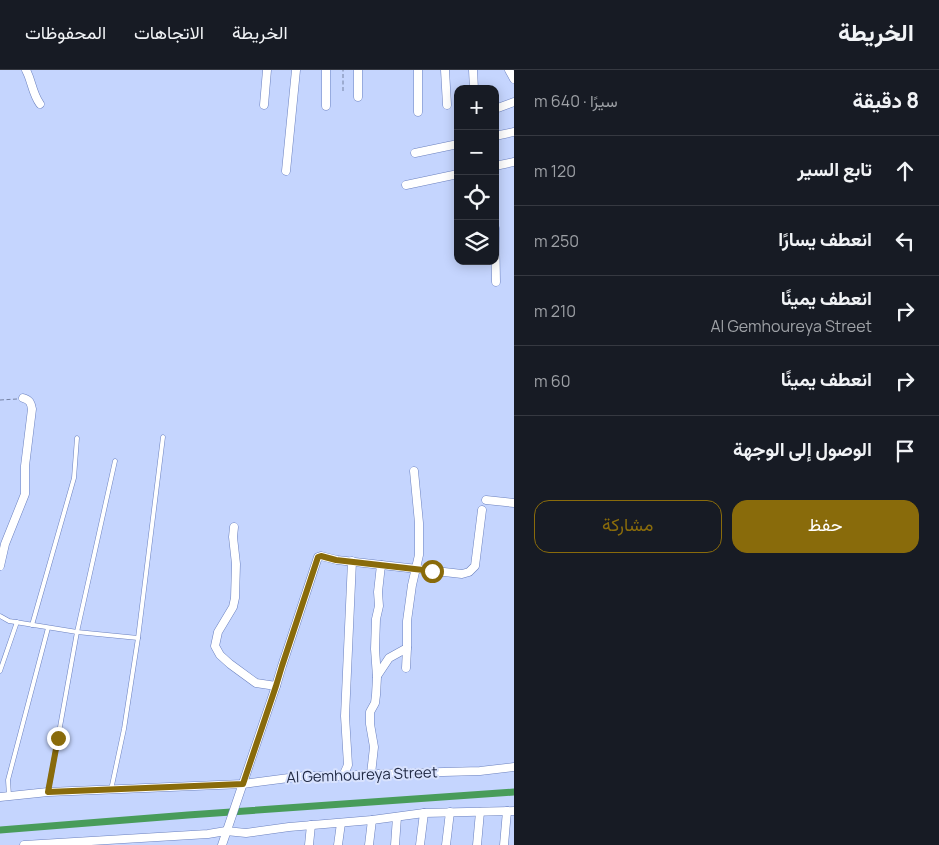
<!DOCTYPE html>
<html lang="ar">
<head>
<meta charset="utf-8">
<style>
	body { margin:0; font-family:Manrope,Vazirmatn,sans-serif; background:#242831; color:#f1f3f6; direction:rtl }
	.controls { position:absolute; right:15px; top:15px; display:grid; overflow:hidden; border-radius:10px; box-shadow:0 2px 12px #0003 }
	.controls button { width:45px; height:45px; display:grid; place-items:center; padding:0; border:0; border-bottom:1px solid #363941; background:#171b24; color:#f1f3f6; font:25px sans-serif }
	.stop { position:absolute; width:15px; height:15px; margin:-11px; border:4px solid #896b0b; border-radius:50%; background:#fff }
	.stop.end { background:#896b0b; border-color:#fff; box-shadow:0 1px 5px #0008 }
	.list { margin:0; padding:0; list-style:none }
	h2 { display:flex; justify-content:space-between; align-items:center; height:65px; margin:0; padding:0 20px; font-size:21px }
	h2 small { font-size:16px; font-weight:400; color:#9ea1a6 }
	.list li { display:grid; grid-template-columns:32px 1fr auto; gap:15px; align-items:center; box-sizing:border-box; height:70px; padding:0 20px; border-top:1px solid #363941 }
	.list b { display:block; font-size:19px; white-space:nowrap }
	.list p { margin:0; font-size:16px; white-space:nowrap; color:#9ea1a6 }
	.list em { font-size:16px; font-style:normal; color:#9ea1a6 }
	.actions { display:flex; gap:10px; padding:15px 20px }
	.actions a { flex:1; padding:11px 0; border:1px solid #896b0b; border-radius:15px; text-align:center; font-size:18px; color:#896b0b }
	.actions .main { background:#896b0b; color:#fff }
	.icon { flex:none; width:28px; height:28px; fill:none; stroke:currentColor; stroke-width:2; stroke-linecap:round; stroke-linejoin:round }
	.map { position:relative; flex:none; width:514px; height:775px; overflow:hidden; direction:ltr }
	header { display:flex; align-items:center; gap:30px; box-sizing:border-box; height:70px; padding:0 25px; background:#171b24; border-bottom:1px solid #363941 }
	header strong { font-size:24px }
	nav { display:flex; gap:28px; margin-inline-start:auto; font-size:18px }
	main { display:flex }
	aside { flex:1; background:#171b24 }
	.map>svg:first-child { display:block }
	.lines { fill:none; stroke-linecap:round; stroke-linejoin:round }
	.canal { stroke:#489c5a; stroke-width:7 }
	.lane-casing { stroke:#6b81bf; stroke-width:5 }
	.street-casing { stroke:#6b81bf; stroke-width:9 }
	.path { stroke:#7582a3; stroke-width:1; stroke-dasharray:4 2.5; stroke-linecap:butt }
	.lane { stroke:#fff; stroke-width:4 }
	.street { stroke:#fff; stroke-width:8 }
	.route { stroke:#896b0b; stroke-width:6 }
	.labels { text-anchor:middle; stroke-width:4; stroke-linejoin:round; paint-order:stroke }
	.street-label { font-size:15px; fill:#222b45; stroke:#d8e2fe }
</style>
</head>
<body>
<header>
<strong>الخريطة</strong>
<nav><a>الخريطة</a><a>الاتجاهات</a><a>المحفوظات</a></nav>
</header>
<main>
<aside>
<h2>8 دقيقة<small>سيرًا · 640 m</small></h2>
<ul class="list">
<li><svg class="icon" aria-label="ahead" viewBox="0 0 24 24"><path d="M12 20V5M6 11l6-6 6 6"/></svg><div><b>تابع السير</b></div><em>120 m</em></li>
<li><svg class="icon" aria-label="left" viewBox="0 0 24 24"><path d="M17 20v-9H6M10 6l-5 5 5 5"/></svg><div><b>انعطف يسارًا</b></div><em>250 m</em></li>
<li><svg class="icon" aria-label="right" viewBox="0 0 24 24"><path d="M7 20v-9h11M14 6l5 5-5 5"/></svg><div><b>انعطف يمينًا</b><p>Al Gemhoureya Street</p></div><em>210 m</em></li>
<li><svg class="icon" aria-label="right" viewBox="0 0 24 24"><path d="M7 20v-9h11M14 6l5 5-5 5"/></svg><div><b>انعطف يمينًا</b></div><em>60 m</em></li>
<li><svg class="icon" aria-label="arrive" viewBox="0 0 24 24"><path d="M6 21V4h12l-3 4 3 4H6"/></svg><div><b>الوصول إلى الوجهة</b></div></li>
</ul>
<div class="actions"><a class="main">حفظ</a><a>مشاركة</a></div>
</aside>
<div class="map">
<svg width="514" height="775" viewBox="0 0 514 775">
	<rect width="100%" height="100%" fill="#c5d5fe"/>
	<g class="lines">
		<!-- canal -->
		<path class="canal" d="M0,760l188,-15 326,-23"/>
		<defs>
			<g id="lane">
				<path d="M0,546l9,5 68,11 61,6"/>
				<path d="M32,555l42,-147 3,-40"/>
				<path d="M0,601l17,-49"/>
				<path d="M111,720l13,-61 14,-91 25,-201"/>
				<path d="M48,722l10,-54 19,-106 38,-171"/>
				<path d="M9,726l-1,-16 40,-152"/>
			</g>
			<g id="street">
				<path d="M26,0c6,11 6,23 14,34"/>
				<path d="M358,0v27"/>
				<path d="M445,0l2,35"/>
				<path d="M473,0l1,19"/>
				<path d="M509,0l5,9"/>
				<path d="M264,35l3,-35"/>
				<path d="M326,36v-36"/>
				<path d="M495,39l19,-7"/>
				<path d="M418,42v-42"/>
				<path d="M495,66l19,-4"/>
				<path d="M415,83l43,-9"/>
				<path d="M495,96l19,-4"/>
				<path d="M286,101l10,-101"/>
				<path d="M406,115l52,-11"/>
				<path d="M495,158l1,54"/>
				<path d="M486,430l28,3"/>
				<path d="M234,457l-1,10 3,27 -1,34 -2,9 -15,25 -3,14 5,9 10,9 26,19 20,3"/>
				<path d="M0,496l5,-22 20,-50v-28l7,-57c-1,-6 -2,-9 -9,-11"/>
				<path d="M406,598l1,-20v-27l5,-36 7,-30v-32l-5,-52"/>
				<path d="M377,606l12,-18 18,-10"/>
				<path d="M371,704l3,-27 -4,-23v-12l5,-9 1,-8 1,-18 -2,-28 1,-30 3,-13 -1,-14 3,-27"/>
				<path d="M343,706l5,-11 -3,-49 7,-155"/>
				<path d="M0,727l48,-5 195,-8 61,-8h39l28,-2 109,-3 34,-4"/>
				<path d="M24,775l184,-11 18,-3 20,2 43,-6 83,-7 52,-7 90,-2"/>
				<path d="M222,775l54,-159 6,-20 36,-109 3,-1 16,4 125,14 7,-2 6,-6 7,-56"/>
				<path d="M309,775l2,-20"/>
				<path d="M338,775l3,-22"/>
				<path d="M369,775l3,-25"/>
				<path d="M395,775l2,-28"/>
				<path d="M420,775l4,-32"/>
				<path d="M446,775l4,-33"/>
				<path d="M477,775l3,-33"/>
				<path d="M504,775l3,-34"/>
			</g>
		</defs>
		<!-- lane casing -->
		<use href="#lane" class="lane-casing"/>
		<!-- street casing -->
		<use href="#street" class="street-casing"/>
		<!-- path -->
		<g class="path">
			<path d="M343,21v-21"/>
			<path d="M0,330l17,-1"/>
		</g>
		<!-- lane -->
		<use href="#lane" class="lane"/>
		<!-- street -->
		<use href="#street" class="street"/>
	</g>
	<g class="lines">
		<!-- route -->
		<path class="route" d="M58,668l-10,54 195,-8 33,-98 6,-20 36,-109 3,-1 15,4 96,11"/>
	</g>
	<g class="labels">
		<!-- street labels -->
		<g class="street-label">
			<text transform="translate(362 705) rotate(-2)" y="5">Al Gemhoureya Street</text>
		</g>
	</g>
</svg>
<div class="controls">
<button>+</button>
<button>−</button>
<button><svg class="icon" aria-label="locate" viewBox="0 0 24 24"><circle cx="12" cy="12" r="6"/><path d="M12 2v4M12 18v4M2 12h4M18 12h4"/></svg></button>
<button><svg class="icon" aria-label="layers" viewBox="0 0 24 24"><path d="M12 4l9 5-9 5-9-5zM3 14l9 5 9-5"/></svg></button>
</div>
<div class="stop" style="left:432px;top:501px"></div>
<div class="stop end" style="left:58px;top:668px"></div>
</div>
</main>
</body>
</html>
